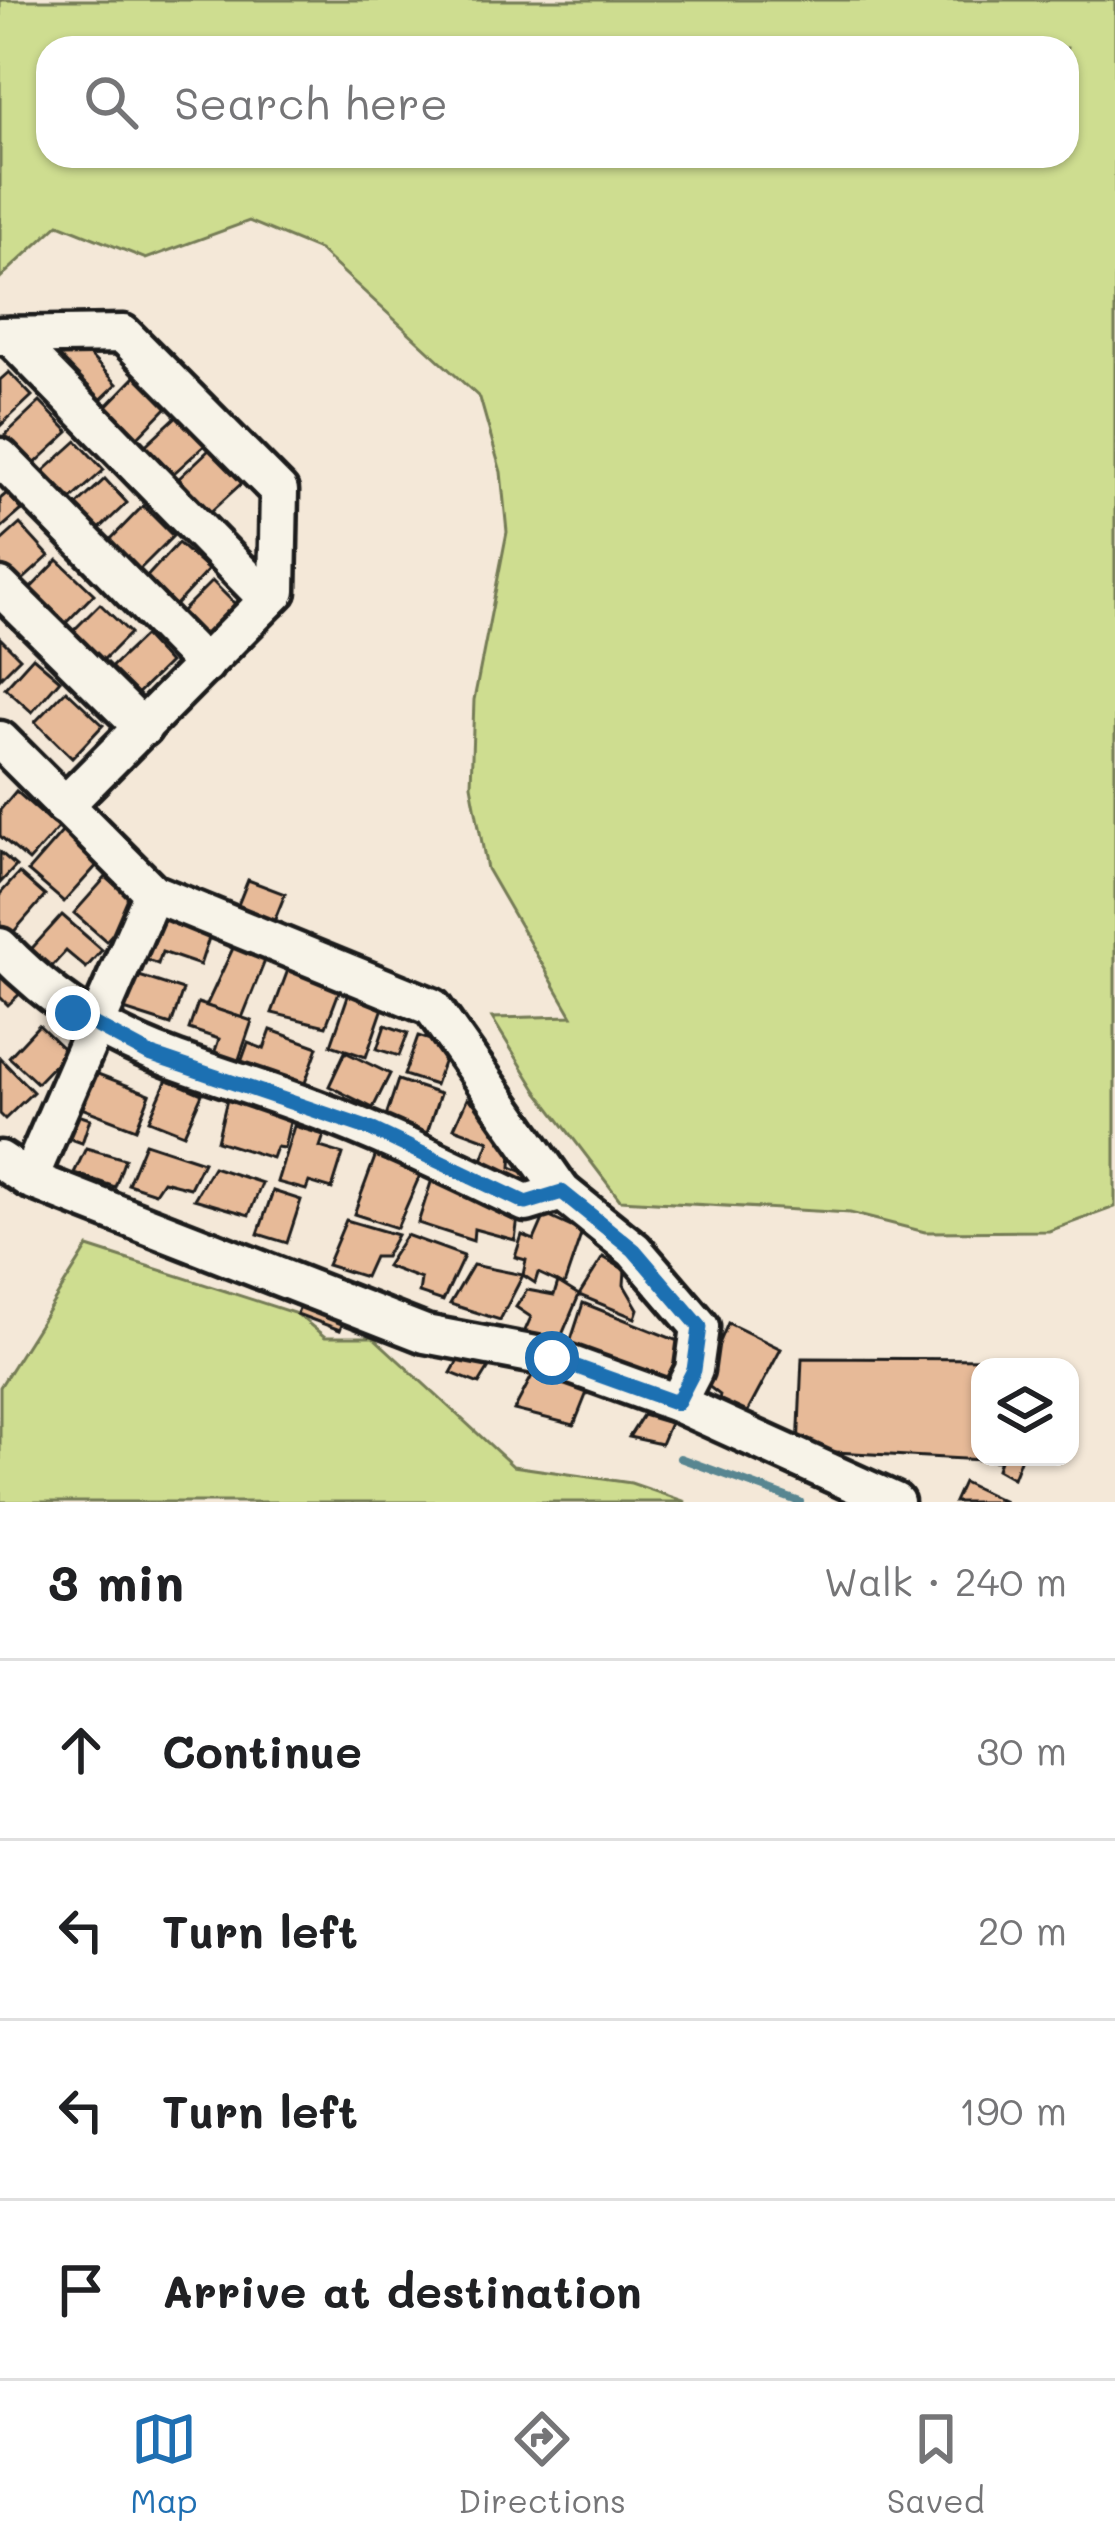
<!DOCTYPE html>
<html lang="en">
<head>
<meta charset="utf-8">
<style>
	body { margin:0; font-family:Mali,sans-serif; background:#f2f2f2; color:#202124 }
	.controls { position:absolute; right:36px; bottom:36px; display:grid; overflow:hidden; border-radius:24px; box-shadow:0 3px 9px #0004 }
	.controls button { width:108px; height:108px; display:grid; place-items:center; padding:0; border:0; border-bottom:3px solid #e0e0e0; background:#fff; color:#202124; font:60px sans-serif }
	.stop { position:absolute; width:36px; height:36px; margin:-27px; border:9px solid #1f6fb2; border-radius:50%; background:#fff }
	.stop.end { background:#1f6fb2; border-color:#fff; box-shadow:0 3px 12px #0008 }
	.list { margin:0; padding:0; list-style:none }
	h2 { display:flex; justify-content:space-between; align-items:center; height:156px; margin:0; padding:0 48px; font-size:51px }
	h2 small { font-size:39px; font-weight:400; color:#757577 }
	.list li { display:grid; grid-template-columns:78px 1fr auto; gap:36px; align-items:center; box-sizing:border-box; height:180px; padding:0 48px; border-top:3px solid #e0e0e0 }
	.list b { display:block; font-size:45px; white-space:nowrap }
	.list em { font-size:39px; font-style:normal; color:#757577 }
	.icon { flex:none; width:66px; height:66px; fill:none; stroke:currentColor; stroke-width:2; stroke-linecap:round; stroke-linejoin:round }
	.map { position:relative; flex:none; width:1115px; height:1502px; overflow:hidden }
	.search { position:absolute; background:#fff; box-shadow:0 3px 9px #0004; left:36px; right:36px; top:36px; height:132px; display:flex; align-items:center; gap:30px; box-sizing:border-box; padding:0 42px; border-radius:36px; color:#757577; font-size:45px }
	.sheet { height:876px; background:#fff }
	nav { display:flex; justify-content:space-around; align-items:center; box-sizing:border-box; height:168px; border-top:3px solid #e0e0e0; background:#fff; font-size:33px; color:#757577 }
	nav a { display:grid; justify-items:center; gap:6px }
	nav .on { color:#1f6fb2 }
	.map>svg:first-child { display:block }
	.green { fill:#cedd90; stroke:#757c56; stroke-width:3; fill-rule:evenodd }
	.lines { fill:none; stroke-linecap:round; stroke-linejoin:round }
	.stream { stroke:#588691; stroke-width:8 }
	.building { fill:#e7ba98; stroke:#1c1c1c; stroke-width:3 }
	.minor-casing { stroke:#1c1c1c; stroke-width:45 }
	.minor { stroke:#f7f3e8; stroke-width:36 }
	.route { stroke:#1f6fb2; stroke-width:15 }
</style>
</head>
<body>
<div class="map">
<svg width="1115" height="1502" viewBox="0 0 1115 1502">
	<rect width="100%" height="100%" fill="#f4e8d8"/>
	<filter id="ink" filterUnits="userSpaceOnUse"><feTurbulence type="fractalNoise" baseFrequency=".00833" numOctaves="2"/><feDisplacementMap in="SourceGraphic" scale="24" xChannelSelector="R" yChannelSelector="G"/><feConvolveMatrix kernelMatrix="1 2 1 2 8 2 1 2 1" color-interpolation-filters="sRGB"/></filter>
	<g filter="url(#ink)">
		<!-- green -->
		<g class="green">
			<path d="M0,0h1115v1207l-66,24 -124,1 -75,-19 -230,-13 -83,-109 -45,-73 80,-2 -85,-147 -16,-84 3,-85 33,-168 -6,-60 -21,-74 -161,-148 -70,-29 -103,38 -87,-35 -59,54zM48,48h1019v108h-1019z"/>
			<path d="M88,1247l209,67 28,23h48l140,129 118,17 55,19h-686v-115z"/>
		</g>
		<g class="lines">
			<!-- stream -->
			<path class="stream" d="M680,1458l120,44"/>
		</g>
		<!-- building -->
		<g class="building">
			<path d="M76,341l41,43 -25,24 -41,-43z"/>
			<path d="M9,372l23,24 -32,30v-46z"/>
			<path d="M137,375l31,31 -36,37 -32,-30z"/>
			<path d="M40,402l29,30 -38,35 -28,-30z"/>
			<path d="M178,415l27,30 -41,37 -27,-29z"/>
			<path d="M77,441l27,29 -40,36 -27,-29z"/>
			<path d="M210,449l32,34 -35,32 -31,-34z"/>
			<path d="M105,479l22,24 -32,30 -22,-24z"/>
			<path d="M7,493l15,17 -22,19v-30z"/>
			<path d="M143,506l30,30 -36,36 -30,-29z"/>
			<path d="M20,524l29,32 -32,29 -17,-19v-24z"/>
			<path d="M178,543l30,27 -36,39 -30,-27z"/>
			<path d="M58,560l36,34 -33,34 -36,-34z"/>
			<path d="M212,581l26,26 -33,34 -27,-26z"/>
			<path d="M100,604l30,29 -33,33 -29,-30z"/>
			<path d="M144,636l25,27 -39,38 -26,-27z"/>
			<path d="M0,638l20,20 -20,20z"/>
			<path d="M33,657l27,23 -28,32 -27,-24z"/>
			<path d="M66,690l37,35 -31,33 -37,-36z"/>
			<path d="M16,791l42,37 -29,33 -29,-25v-26z"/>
			<path d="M63,831l36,32 -35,39 -36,-31z"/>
			<path d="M0,852l16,14 -16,17z"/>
			<path d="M19,873l26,23 -34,39 -11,-9v-32z"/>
			<path d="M106,877l32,28 -32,36 -32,-28z"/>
			<path d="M248,880l37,14 -14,35 -37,-14z"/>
			<path d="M62,915l40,35 -16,18 -20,-17 -21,23 -20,-18z"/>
			<path d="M156,916l54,19 -10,30 -38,-13 -4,12 -22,-8z"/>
			<path d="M234,946l32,12 -24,60 -36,-12z"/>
			<path d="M292,959l53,17 -19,50 -54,-13z"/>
			<path d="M8,971l18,17 -18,17 -8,-8v-18z"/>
			<path d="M133,974l50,16 -12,35 -50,-16z"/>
			<path d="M350,990l35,12 -19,55 -35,-12z"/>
			<path d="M198,1003l54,18 -17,50 -24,-8 8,-24 -30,-10z"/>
			<path d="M39,1025l28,27 -30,31 -28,-26z"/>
			<path d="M385,1025l23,8 -9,23 -22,-7z"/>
			<path d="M271,1030l47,17 -20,55 -63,-23 13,-36 16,6z"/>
			<path d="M418,1036l31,10 -14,39 -31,-10z"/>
			<path d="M345,1052l45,22 -17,34 -44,-22z"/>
			<path d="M0,1058l33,34 -28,27 -5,-5z"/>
			<path d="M90,1071l60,23 -14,35 -60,-23z"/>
			<path d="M167,1079l35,15 -18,40 -35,-14z"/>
			<path d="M398,1080l42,14 -13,39 -42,-14z"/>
			<path d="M230,1087l62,26 -8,35 -8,-1 -4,11 -55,-17z"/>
			<path d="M467,1099l29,18 2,15 15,4 -2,31 25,10 -2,24 -55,-33 10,-27 -35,-13z"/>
			<path d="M69,1112l21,7 -8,24 -22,-8z"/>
			<path d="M294,1126l30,9 -4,12 23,7 -11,35 -23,-7 -3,8 -29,-8z"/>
			<path d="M145,1143l58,19 -13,26 -27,-7 -8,12 -27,-9z"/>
			<path d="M86,1148l39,11 -10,28 -41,-14z"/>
			<path d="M378,1149l45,19 -26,60 -43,-14z"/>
			<path d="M213,1167l49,16 -13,32 -55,-16z"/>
			<path d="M434,1173l51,22 -2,10 35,12 -3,23 -41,-11 -1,12 -55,-18z"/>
			<path d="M273,1191l28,9 -14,43 -29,-9z"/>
			<path d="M545,1215l37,17 -18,53 -26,-12 -3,10 -12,-8 3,-15 -11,-3 7,-22 12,5z"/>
			<path d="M346,1220l51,15 -12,22h-11l-9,20 -38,-12z"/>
			<path d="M406,1235l58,21 -21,45 -24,-8 2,-14 -35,-13z"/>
			<path d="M603,1257l22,13 -1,15 14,24 -3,9 -56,-23z"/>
			<path d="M473,1265l50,10 -23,45 -50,-16z"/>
			<path d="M558,1282l21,13 -27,63 -29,-23 8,-18 -15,-10 11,-17 27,5z"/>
			<path d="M304,1293l44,16 -8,21 -43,-16z"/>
			<path d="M583,1303l100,40 -19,44 -95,-41z"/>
			<path d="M728,1323l53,26 -40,75 -25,-10 4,-19 -17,-13z"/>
			<path d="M464,1350l28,13 -13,21 -28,-11z"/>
			<path d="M802,1358l206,1 -1,8h-27v90l21,4 -203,-11z"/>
			<path d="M534,1372l54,18 -14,35 -60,-15z"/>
			<path d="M643,1415l27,8 -9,21 -32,-7z"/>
			<path d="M1001,1457h20l-8,21 -16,-9z"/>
			<path d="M963,1482l42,20h-51z"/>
		</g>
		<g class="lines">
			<defs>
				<g id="minor">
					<path d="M0,336l123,-2 156,157 -2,100 -213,215"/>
					<path d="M10,336l258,264"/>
					<path d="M0,457l205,208"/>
					<path d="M0,587l143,141"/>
					<path d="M0,740l153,153 279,114 130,185 72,58 66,77 -6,43 -17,33"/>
					<path d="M0,947c104,107 184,112 315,162 73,27 141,61 211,94l36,-11"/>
					<path d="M0,1160l29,19 396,155 127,24 125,45 218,99"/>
					<path d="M29,1179l124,-286"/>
				</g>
			</defs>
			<!-- minor casing -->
			<use href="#minor" class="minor-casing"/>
			<!-- minor -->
			<use href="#minor" class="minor"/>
		</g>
	</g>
	<g class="lines" filter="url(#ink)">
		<!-- route -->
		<path class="route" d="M73,1013l76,41 224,76 153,73 36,-11 72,58 66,77 -6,43 -17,33 -125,-45"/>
	</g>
</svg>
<div class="controls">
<button><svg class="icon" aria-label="layers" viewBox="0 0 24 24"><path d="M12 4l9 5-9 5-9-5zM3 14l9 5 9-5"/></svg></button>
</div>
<div class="stop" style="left:552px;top:1358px"></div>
<div class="stop end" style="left:73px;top:1013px"></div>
<div class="search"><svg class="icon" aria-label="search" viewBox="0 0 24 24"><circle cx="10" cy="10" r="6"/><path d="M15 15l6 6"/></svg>Search here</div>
</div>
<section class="sheet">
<h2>3 min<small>Walk · 240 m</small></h2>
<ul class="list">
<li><svg class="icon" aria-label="ahead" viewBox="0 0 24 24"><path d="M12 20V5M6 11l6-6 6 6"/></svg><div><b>Continue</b></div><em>30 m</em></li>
<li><svg class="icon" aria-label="left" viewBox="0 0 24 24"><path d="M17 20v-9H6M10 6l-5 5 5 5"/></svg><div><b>Turn left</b></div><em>20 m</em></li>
<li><svg class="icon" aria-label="left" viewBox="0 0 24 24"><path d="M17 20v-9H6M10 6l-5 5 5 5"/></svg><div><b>Turn left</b></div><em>190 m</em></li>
<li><svg class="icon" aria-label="arrive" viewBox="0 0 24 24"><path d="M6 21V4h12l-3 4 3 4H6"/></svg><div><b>Arrive at destination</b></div></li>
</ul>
</section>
<nav>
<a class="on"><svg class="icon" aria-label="map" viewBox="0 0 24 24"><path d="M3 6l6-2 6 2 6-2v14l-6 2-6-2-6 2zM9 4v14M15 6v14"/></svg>Map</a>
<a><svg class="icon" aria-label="directions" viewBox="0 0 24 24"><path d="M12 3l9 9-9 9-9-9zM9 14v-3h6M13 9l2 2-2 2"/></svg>Directions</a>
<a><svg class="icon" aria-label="saved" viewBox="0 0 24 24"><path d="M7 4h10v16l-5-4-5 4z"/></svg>Saved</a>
</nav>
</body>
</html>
